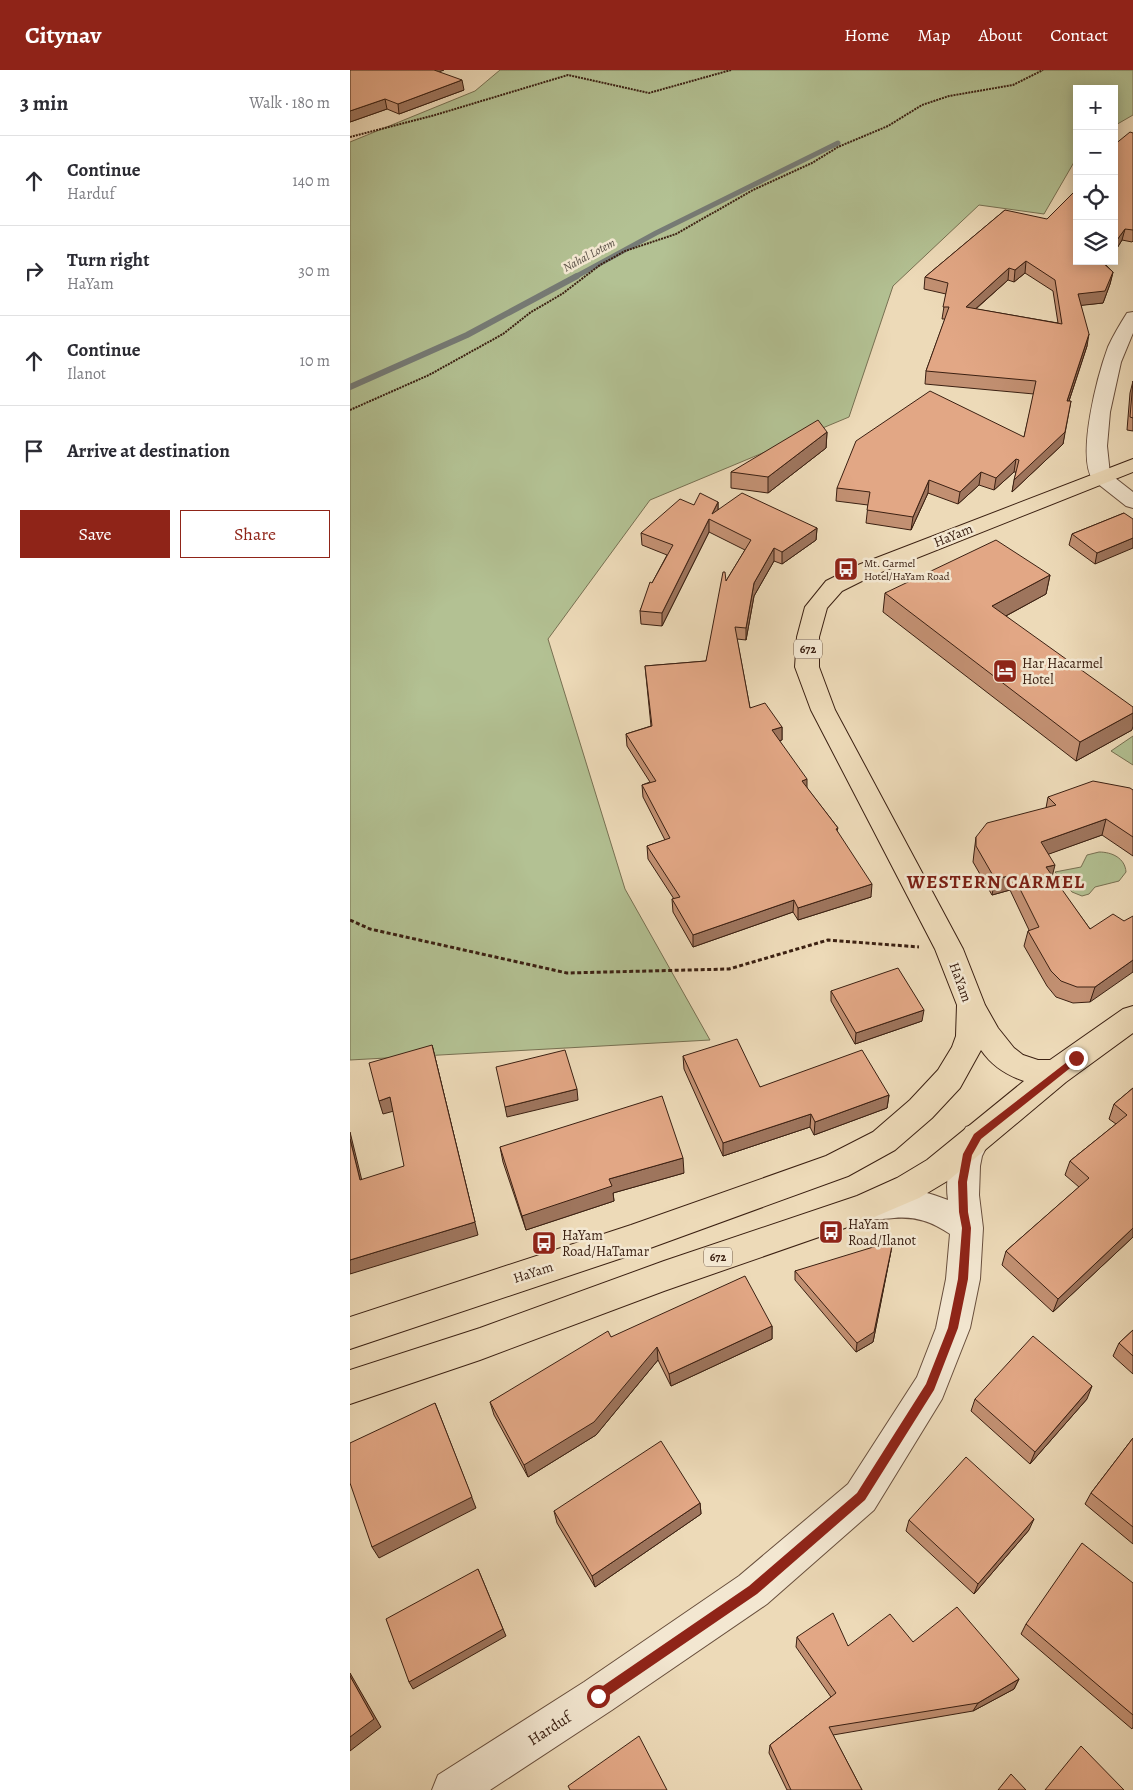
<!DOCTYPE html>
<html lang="en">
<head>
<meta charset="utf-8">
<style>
	body { margin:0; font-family:Alegreya,serif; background:#f2f2f3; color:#2b2b33 }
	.controls { position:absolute; right:15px; top:15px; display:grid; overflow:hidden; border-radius:0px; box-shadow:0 2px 12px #0003 }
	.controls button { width:45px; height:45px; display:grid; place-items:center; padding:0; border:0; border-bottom:1px solid #e1e1e2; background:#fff; color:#2b2b33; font:25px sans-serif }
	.stop { position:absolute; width:15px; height:15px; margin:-11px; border:4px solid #8f2418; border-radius:50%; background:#fff }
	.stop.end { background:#8f2418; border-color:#fff; box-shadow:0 1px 5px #0008 }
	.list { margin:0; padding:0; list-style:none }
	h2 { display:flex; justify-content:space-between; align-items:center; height:65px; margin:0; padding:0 20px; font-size:21px }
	h2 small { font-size:16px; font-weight:400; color:#7c7c81 }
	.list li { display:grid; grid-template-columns:32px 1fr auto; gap:15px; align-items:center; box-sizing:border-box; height:90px; padding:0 20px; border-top:1px solid #e1e1e2 }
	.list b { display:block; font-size:19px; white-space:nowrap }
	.list p { margin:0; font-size:16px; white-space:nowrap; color:#7c7c81 }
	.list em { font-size:16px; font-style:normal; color:#7c7c81 }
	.actions { display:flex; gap:10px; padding:15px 20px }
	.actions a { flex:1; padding:11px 0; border:1px solid #8f2418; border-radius:0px; text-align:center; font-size:18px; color:#8f2418 }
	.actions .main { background:#8f2418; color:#fff }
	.icon { flex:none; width:28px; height:28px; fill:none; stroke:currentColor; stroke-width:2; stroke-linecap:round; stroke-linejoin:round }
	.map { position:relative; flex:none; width:783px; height:1720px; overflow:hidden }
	header { display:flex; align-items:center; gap:30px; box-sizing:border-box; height:70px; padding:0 25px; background:#8f2418; color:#fff }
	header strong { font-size:24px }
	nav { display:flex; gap:28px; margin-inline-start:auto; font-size:18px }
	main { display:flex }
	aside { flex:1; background:#fff }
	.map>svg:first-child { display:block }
	.green { fill:#b3c193; stroke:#777052 }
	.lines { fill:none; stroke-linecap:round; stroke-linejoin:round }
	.stream-far1 { stroke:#767b76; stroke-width:5 }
	.stream { stroke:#767b76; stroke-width:6 }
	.minor-casing { stroke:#684e3c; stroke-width:2 }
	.major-casing { stroke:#3b2012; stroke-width:2 }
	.path-far1 { stroke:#3b2012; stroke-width:2; stroke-dasharray:2 1; stroke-linecap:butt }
	.path { stroke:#3b2012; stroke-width:3; stroke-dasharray:4 2.5; stroke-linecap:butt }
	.minor { fill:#f3e7d1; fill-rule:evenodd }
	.major { fill:#eddab8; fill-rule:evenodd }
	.wall { fill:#c29072; stroke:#3b2012; fill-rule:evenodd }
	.shaded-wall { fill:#9e755d; stroke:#3b2012 }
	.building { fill:#e2a785; stroke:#3b2012; fill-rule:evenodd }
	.route { fill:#8f2418 }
	.labels { text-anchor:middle; stroke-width:5; stroke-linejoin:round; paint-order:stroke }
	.far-poi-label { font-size:11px; fill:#3b2012; stroke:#f3e7d1; text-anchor:start }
	.far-water-label { font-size:12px; font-style:italic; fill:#584e44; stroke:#f3e7d1 }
	.shield { fill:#f3e7d1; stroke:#725c4b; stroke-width:1 }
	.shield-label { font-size:12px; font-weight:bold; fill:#3b2012 }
	.street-label { font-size:14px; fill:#3b2012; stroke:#f3e7d1 }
	.poi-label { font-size:14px; fill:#3b2012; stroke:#f3e7d1; text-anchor:start }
	.near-street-label { font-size:16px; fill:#3b2012; stroke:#f3e7d1 }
	.district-label { font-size:19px; font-weight:bold; letter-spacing:1px; fill:#7a1f14; stroke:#f3e7d1 }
</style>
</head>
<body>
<header>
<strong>Citynav</strong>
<nav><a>Home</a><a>Map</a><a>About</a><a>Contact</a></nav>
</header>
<main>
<aside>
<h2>3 min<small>Walk · 180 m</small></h2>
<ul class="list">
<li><svg class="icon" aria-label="ahead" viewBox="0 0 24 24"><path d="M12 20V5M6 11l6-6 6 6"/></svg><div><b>Continue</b><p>Harduf</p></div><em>140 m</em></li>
<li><svg class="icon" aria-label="right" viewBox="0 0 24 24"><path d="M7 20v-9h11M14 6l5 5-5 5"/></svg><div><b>Turn right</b><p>HaYam</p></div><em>30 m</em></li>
<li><svg class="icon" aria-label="ahead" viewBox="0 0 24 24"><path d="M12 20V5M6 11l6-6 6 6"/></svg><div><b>Continue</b><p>Ilanot</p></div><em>10 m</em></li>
<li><svg class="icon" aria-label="arrive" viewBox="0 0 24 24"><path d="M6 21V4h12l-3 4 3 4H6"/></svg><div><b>Arrive at destination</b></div></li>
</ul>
<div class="actions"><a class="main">Save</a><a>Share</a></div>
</aside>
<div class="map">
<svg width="783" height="1720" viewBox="0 0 783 1720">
	<rect width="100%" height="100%" fill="#eddab8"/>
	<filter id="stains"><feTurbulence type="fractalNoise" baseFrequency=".004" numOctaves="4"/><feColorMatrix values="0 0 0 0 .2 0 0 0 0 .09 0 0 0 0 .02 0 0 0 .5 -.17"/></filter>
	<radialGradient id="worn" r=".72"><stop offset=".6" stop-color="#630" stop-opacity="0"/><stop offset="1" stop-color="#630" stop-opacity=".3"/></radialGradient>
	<!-- green -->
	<g class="green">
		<path d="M150,0h633v45l-19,11v-37h-37v68l-33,57 -65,-9 -86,81 -44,131 -199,83 -102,139 77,250 85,151 -360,20v-918l125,-51z"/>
		<path d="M783,666v29l-22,-14z"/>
		<path d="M749,782c13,0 26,6 27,20l-7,9 -24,6 -6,7 -7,2 -10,-4 -17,-20 26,-5 6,-12z"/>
	</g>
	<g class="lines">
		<!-- stream-far1 -->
		<path class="stream-far1" d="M225,207l81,-44 182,-90"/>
		<!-- stream -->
		<path class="stream" d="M0,317l117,-52 110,-59"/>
		<defs>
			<g id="minor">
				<path d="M783,242v21l-12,29 -11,50 -3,34 3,28 23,18v16l-7,-2 -33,-26c-17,-24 5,-106 15,-133 5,-11 12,-23 19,-34z"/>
				<path d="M627,1053l11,4 4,9 -10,20 -2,10 -1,29 4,33 -3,51 -10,49 -28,71 -68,111 -107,94 -155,106 -122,80h-58l6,-15 146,-93 155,-106 109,-92 69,-107 19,-49 10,-49 4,-45c-18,-12 -34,-18 -56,-16 -13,1 -23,3 -35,-2l-5,-10 5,-10c29,-11 60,-8 89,4 -4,-28 5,-50 18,-73z"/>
			</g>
			<path id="major" d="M783,389v13l-259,103 -32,16 -15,17 -8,29v30l16,43 128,239 22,56 13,23 16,20 9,7 15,5h12l73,-51 10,-3v27l-67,49 -117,98 -30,18 -54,23 -201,70 -184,69 -130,44v-34l130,-42 184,-67 193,-65 40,-18 30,-18 97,-79c-18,-6 -32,-15 -43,-31l-21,38 -28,30 -37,32 -47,26 -217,79 -281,94v-32l281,-92 195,-69 47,-24 37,-32 28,-30 14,-23 4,-11 1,-31 -22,-56 -124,-239 -16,-43 2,-30 8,-30 21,-26 32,-16z"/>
		</defs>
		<!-- minor casing -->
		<use href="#minor" class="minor-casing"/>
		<!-- major casing -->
		<use href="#major" class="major-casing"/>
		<!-- path-far1 -->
		<g class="path-far1">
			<path d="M0,67l85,-22 133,-40 81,18 82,-23"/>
			<path d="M0,340l79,-35 74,-41 28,-22 31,-18 38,-29 25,-14 51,-17 77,-44 59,-27 26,-16 50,-21 34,-21 27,-9 64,-11 30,-15"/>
		</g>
		<!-- path -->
		<path class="path" d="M0,850l20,9 197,44 162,-4 99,-29 91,7"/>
		<!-- minor -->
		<use href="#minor" class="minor"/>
		<!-- major -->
		<use href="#major" class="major"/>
	</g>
	<!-- wall -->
	<g class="wall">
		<path d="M0,0h94l-5,2 25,18 -65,24 -12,-5 -37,13z"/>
		<path d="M783,63v108l-1,1 -10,-2 -8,13v-108z"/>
		<path d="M655,140l72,51h32l-3,4 7,7 -3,12 -7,19 -22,2 6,41 -18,55 -6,43 -51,48 4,-20h-2l-20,18 -15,-5 -21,19 -30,-11 -17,37 -45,-7 2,-18 -32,-4 1,-13 187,-51 10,-43 -109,-10 1,-13 19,-52h-3l4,-25 -22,-5 1,-12zM675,203l28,18 5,32 -82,-14 32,-29 6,2z"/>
		<path d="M783,311v50l-6,-1 3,-37z"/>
		<path d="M477,362l-1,16 -58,45 -37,-5v-16z"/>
		<path d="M368,432v8l99,18 -1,12 -34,24 -8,-3 -20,35 -8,44 -9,-1 13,69 32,19v13h-3l28,48 31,40 -1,3 34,66 -73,23 -5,-8 -100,35 -20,-35 -1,-13h2l-26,-40 -1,-13 18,-6 -22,-43 -1,-12 8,-3 -23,-36 -1,-12 25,-8 -6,-60 61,-5 20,-80 19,-31 -36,-18 -47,94 -21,-2 -1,-13 12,-28 15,-28 -25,-10 -1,-12 53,-28z"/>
		<path d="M774,443l-29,51 -26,-19 3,-11z"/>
		<path d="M700,505l-4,19 -40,22 126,114 -56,31 -193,-149 2,-19z"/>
		<path d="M783,720v66l-31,-21 -54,19 4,23 38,52 34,-8 -34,81 -17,1 -17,-6 -9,-11 -23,-40 4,-15 1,-1 -19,-40 -18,5 -19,-33 1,-9 2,-16 70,-29 2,-11z"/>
		<path d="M481,921l91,30 -67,23 -24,-43z"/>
		<path d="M333,986l77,31 129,8 -2,13 -73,27 -4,-8 -87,29 -39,-87z"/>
		<path d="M783,1018v149l-80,75 -51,-47 4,-14 73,-64 -14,-12 5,-14 46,-37 -7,-5 5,-15z"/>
		<path d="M150,1077l184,26 -71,20 1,8 -88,29 -23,-68z"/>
		<path d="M541,1181l-18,91 -17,10 -61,-72v-9z"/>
		<path d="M422,1256v13l-101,47 -13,-26 -62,75 -68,42 -34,-62 -4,-13 121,-65z"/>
		<path d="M783,1260v44l-20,-18 6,-13z"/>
		<path d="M625,1329h112l-57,65 -59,-53z"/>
		<path d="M783,1368v106l-48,-40 6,-11z"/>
		<path d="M350,1433l1,11 -106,73 -38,-64 -3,-12z"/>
		<path d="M559,1450l120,10 -55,64 -68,-63z"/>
		<path d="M783,1513v144l-1,2 -111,-95 5,-10z"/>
		<path d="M447,1567l51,9 65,-4 106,37 -5,10 -41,22 -140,24 29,55h-75l-18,-37 1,-8 61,-48 -35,-50z"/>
	</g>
	<!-- shaded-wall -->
	<g class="shaded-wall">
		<path d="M112,10l2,10 -65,24 -1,-10z"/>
		<path d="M35,29l2,10 -37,13v-11z"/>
		<path d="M775,159l-3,11 -8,13v-9z"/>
		<path d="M676,191l-1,12 -11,9 1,-12z"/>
		<path d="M753,191h6l-9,13z"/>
		<path d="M659,198l-1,12 -44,39 2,-12z"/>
		<path d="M763,202l-3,12 -7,19 -27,3 2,-12z"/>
		<path d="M739,264l-2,12 -22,67 2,-12z"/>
		<path d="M721,331l-8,43 -51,48 2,-12z"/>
		<path d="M477,362l-1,16 -58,45v-16z"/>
		<path d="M666,389l-2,13 -20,18 2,-12z"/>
		<path d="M631,402l-2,13 -21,19 2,-12z"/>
		<path d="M579,410l-1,13 -17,37 2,-13z"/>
		<path d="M368,432v13l-6,-1z"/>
		<path d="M359,449v13l-47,94v-13z"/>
		<path d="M467,458l-1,12 -34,24v-12z"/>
		<path d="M783,468v10l-38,16 2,-11z"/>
		<path d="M424,478v13l-20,35 -8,44v-12l8,-45z"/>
		<path d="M700,505l-4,19 -57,31 3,-19z"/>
		<path d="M783,643v13l-1,4 -56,31 4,-19z"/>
		<path d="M432,657v13l-10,3v-13z"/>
		<path d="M457,709v13l-5,-11z"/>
		<path d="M756,749l-4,16 -64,23 3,-16z"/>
		<path d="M705,795l-4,16 -5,-14z"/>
		<path d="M663,805l-3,15 -18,5 3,-16z"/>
		<path d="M522,814l-1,13 -73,23v-12z"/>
		<path d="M444,830l-1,12 -100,35v-12z"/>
		<path d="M783,890v12l-43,30 5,-15z"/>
		<path d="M574,940l-2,11 -67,23 1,-11z"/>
		<path d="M82,975l46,190 -128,39v-14l125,-38z"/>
		<path d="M227,1019l1,11 -71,17 -2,-10z"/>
		<path d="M539,1025l-2,13 -73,27 1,-13z"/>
		<path d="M40,1027l4,14 -11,3 -4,-13z"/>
		<path d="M461,1044l-1,13 -87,29v-13z"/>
		<path d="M0,1062l15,61 -5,-13 -10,-41z"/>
		<path d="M333,1088l1,15 -71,20 1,8 -88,29 -4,-14 87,-37z"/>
		<path d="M783,1158v9l-80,75 5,-13z"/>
		<path d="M543,1171l-20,101 -17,10 1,-9z"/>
		<path d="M422,1256v13l-101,47 -2,-12z"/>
		<path d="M307,1277l1,13 -62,75 -68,42 -4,-12z"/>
		<path d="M742,1316l-5,13 -57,65 5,-12z"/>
		<path d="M85,1333l41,105 -97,50 -7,-11z"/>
		<path d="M350,1433l1,11 -106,73 -3,-11z"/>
		<path d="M684,1449l-5,11 -55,64 4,-10z"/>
		<path d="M128,1499l28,67 -93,53 -4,-7z"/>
		<path d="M0,1603l31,54 -31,24z"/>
		<path d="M669,1609l-5,10 -41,22 5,-8z"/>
	</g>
	<!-- building -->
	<g class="building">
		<path d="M0,0h84l28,10 -64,24 -13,-5 -35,12z"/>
		<path d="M780,62l3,1v97l-8,-1 -11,15v-99z"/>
		<path d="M727,119v72h26l-1,1 11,10 -8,19 -27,3 11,40 -22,67h4l-6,31 -51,48 5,-20 -3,-1 -20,19 -15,-6 -21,20 -31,-12 -16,37 -46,-7 3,-18 -33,-4 19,-47 74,-50 94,46 12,-56 -110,-10 23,-64h-6l5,-24 -23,-6 80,-67 42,9zM676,191l29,19 7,44 -96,-17 43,-39 6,2z"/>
		<path d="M783,311v37l-3,-1z"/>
		<path d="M468,350l9,12 -59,45 -37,-5z"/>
		<path d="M350,423l18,9 -6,12 30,-21 75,35 -35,24 -8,-4 -20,35 -8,45 -11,-1 15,81 15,-5 17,24 -10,3 35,49 -5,2 36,47 -2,1 36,55 -74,24 -4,-8 -101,35 -21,-36 8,-2 -33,-51 23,-8 -28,-53 14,-4 -30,-47 26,-8 -7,-60 61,-5 17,-89h2l1,9 25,-41 -42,-21 -47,94 -22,-2 10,-29 2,1 21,-38 -32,-12 39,-34 14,6z"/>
		<path d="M774,443l9,6v19l-36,15 -25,-19z"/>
		<path d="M646,470l54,35 -58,31 141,101v6l-53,29 -195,-149z"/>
		<path d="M743,711l37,7 3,2v47l-27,-18 -65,23 14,23 -9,2 44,62 23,-15 11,7 9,-5v44l-38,27h-18l-16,-6 -10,-10 -23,-40 11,-4 -26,-52 -18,4 -19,-33v-9l11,-14 69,-18 -8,-8z"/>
		<path d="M548,898l26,42 -68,23 -25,-42z"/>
		<path d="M387,969l23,48 102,-37 27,45 -74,27 -4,-8 -88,29 -40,-87z"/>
		<path d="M82,975l43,177 -125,38v-121l10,41 44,-14 -14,-69 -11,4 -10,-38z"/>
		<path d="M215,980l12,39 -72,18 -9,-40z"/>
		<path d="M783,1018v140l-75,71 -52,-48 83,-73 -19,-17 57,-46 -13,-11z"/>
		<path d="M312,1026l21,62 -74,21 3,7 -90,30 -22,-69z"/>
		<path d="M543,1171l-19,91 -17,11 -62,-72z"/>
		<path d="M395,1206l27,50 -103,48 -12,-27 -63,75 -70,43 -34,-63 118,-71 3,6z"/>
		<path d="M783,1260v26l-14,-13z"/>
		<path d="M683,1266l59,50 -57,66 -60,-53z"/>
		<path d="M85,1333l37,94 -100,50 -22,-64v-40z"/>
		<path d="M783,1368v89l-42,-34z"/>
		<path d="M311,1371l39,62 -108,73 -38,-65z"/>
		<path d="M616,1387l68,62 -56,65 -69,-64z"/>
		<path d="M732,1473l51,40v132l-107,-91z"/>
		<path d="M128,1499l25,60 -94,53 -23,-63z"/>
		<path d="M607,1537l62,72 -41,24 -149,24 33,63h-71l-21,-45 66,-52 -39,-56 36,-24 15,33 42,-32 23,28z"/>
		<path d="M0,1606l24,43 -24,18z"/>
		<path d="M289,1666l28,54h-97l-2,-4z"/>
		<path d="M731,1676l43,44h-79z"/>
		<path d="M661,1704l15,16h-28z"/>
	</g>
	<!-- route -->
	<path class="route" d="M726,985l4,3 -1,3 -98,78 -9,16 -5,27 1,30 3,16 -3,51 -10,49 -24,62 -69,110 -108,94 -155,106 -4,2 -4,-2 -2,-4 2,-4 155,-106 108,-93 69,-109 22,-56 10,-49 4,-51 -3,-16 -1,-30 5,-28 11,-20z"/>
	<!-- icons -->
	<defs>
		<symbol id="bus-square" viewBox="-11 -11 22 22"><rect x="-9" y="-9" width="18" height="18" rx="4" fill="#8f2418" stroke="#f3e7d1"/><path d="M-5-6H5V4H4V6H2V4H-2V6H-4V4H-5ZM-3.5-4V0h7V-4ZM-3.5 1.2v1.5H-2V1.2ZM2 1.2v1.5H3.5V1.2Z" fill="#fff"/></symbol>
		<symbol id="hotel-square" viewBox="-11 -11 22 22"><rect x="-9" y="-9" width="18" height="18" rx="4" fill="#8f2418" stroke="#f3e7d1"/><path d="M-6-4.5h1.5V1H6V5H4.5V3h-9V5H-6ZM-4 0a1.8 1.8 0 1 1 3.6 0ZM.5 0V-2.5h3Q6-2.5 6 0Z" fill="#fff"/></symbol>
	</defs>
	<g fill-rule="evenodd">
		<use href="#bus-square" x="482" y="485" width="28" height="28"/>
		<use href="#hotel-square" x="641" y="587" width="28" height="28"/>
		<use href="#bus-square" x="467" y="1148" width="28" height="28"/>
		<use href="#bus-square" x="180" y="1159" width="28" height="28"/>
	</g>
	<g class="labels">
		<!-- far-poi labels -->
		<g class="far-poi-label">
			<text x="514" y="497">Mt. Carmel<tspan x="514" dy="13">Hotel/HaYam Road</tspan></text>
		</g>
		<!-- far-water labels -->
		<g class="far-water-label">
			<text transform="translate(239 185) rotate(-28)" y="4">Nahal Lotem</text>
		</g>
		<!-- shield labels -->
		<g class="shield">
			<rect x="444" y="569.5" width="28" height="19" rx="4"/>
			<rect x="354" y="1177.5" width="28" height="19" rx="4"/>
		</g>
		<g class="shield-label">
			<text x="458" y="583">672</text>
			<text x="368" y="1191">672</text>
		</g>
		<!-- street labels -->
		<g class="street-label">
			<text transform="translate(603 465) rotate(-22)" y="5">HaYam</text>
			<text transform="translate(611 912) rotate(70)" y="5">HaYam</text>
			<text transform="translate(183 1202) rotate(-18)" y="5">HaYam</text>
		</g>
		<!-- poi labels -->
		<g class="poi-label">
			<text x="672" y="598">Har Hacarmel<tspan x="672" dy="16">Hotel</tspan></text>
			<text x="498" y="1159">HaYam<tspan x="498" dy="16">Road/Ilanot</tspan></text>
			<text x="212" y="1170">HaYam<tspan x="212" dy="16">Road/HaTamar</tspan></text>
		</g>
		<!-- near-street labels -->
		<g class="near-street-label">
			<text transform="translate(199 1658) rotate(-33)" y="6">Harduf</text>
		</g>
		<!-- district labels -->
		<g class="district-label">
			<text x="646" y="818">WESTERN CARMEL</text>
		</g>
	</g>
	<rect width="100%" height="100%" filter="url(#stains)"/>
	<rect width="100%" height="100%" fill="url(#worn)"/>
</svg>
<div class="controls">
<button>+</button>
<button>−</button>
<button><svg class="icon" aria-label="locate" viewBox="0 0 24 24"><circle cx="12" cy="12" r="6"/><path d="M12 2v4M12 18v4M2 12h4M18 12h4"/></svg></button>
<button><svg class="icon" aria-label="layers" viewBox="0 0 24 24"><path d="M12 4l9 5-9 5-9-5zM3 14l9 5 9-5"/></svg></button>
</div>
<div class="stop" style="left:248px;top:1626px"></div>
<div class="stop end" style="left:726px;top:988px"></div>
</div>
</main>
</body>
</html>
